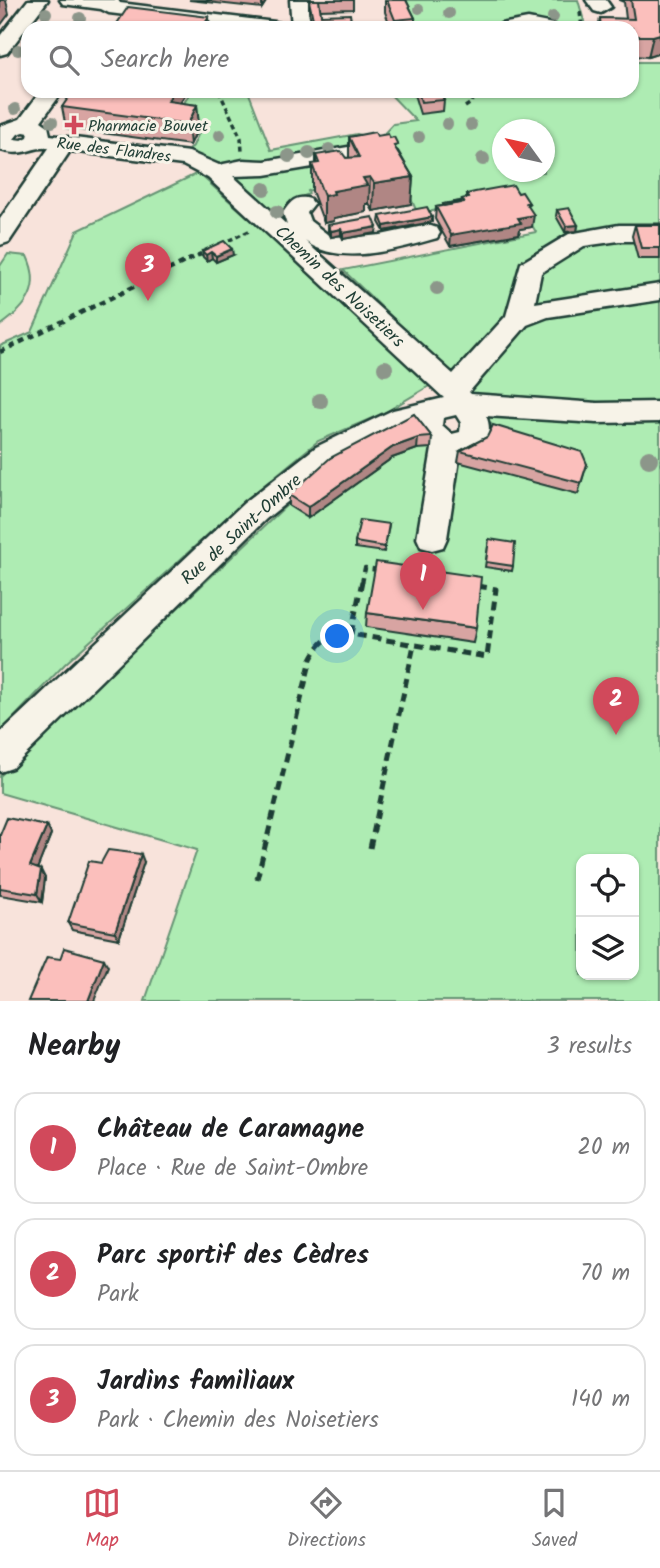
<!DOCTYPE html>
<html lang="en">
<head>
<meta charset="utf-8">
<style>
	body { margin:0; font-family:Kalam,sans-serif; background:#f6f6f6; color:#202124 }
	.controls { position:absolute; right:21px; bottom:21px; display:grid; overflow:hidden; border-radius:14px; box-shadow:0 2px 5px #0004 }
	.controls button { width:63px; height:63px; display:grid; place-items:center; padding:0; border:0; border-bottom:2px solid #e0e0e0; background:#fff; color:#202124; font:35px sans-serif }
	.compass { position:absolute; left:492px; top:119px; width:63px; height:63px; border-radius:50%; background:#fff; box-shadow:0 2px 5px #0004; rotate:303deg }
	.you { position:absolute; left:338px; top:637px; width:24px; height:24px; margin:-18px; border:5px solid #fff; border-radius:50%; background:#1a73e8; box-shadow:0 0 0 10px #1a73e833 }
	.badge { display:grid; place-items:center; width:46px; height:46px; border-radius:50%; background:#d1495b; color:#fff; font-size:23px; font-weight:700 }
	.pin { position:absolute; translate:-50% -58px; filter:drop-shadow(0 2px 4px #0008) }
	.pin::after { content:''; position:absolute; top:37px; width:24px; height:21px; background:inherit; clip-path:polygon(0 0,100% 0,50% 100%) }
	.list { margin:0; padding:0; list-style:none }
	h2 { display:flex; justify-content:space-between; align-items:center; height:91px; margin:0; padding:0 28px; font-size:30px }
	h2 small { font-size:23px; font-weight:400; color:#757577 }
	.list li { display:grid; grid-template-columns:46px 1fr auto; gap:21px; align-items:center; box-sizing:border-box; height:112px; margin:0 14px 14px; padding:0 14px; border:2px solid #e0e0e0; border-radius:21px }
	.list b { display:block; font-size:26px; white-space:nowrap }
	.list p { margin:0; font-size:23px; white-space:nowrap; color:#757577 }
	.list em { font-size:23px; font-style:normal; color:#757577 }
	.icon { flex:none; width:38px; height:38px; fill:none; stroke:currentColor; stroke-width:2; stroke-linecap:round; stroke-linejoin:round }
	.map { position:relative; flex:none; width:660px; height:1001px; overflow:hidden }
	.search { position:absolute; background:#fff; box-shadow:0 2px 5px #0004; left:21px; right:21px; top:21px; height:77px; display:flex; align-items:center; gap:18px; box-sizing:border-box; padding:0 24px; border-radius:21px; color:#757577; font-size:26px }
	.sheet { height:469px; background:#fff }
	nav { display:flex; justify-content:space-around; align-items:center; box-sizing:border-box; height:98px; border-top:2px solid #e0e0e0; background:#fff; font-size:19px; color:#757577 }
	nav a { display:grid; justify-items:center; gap:4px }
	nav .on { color:#d1495b }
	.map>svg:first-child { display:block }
	.green { fill:#aeecb3; stroke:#669474; stroke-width:2; fill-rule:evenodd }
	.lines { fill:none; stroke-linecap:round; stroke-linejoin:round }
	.minor-casing { stroke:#1f3d34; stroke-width:5 }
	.path-far2 { stroke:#1f3d34; stroke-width:3.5; stroke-dasharray:5 3.5; stroke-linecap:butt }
	.path-far1 { stroke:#1f3d34; stroke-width:4.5; stroke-dasharray:6 5; stroke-linecap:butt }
	.path { stroke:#1f3d34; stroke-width:5; stroke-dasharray:9 6; stroke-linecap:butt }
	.minor { fill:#f7f3e8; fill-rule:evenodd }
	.tree { fill:#8c968a }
	.wall { fill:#d8a4a2; stroke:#1f3d34; stroke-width:2 }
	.shaded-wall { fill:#b08684; stroke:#1f3d34; stroke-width:2 }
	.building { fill:#fbbfbc; stroke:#1f3d34; stroke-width:2 }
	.poi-dot { fill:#d1495b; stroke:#f7f3e8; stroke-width:2.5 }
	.labels { text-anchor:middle; stroke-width:6; stroke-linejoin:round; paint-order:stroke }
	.far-poi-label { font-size:16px; fill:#1f3d34; stroke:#f7f3e8; text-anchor:start }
	.far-street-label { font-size:16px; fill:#1f3d34; stroke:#f7f3e8 }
	.street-label { font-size:18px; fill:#1f3d34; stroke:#f7f3e8 }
</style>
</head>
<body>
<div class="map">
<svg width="660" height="1001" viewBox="0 0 660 1001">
	<rect width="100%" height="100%" fill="#f8e3db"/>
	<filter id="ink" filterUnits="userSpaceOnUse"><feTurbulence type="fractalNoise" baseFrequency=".0143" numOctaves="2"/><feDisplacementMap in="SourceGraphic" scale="14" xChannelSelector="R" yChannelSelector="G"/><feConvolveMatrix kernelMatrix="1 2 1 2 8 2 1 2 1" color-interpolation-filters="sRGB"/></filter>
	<g filter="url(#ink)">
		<!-- green -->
		<g class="green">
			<path d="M408,0h170l8,28h-175l-9,-19z"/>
			<path d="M632,62h28v345l-195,-12 -20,-27 -102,-98 193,-38 -23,-38 -95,20 -27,-58 -83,35 1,3 -13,5 -9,8 2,18 -6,3 -97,-74 7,-8 9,-20 -16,-3 -10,-6 15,-26h57l23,59 86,-16 21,6 15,-16 23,-3 -29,-30h245zM503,130h41v42h-41z"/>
			<path d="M198,173l236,210 -50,30 -66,28 -72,59 -181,164 -65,68v-386l32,-14 45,-101z"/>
			<path d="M8,254l19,2c15,32 0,51 -27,70v-60z"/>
			<path d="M475,407l185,10v584h-515l52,-151 -197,-57v-17l327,-309 87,-47 40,29 39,-23zM581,859h53v116h-53z"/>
		</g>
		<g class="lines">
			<defs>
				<g id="minor">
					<path d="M28,0h20l-41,53 -7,2v-19z"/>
					<path d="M60,0h58l2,3 155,19 7,2 3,4h-56l-120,-15 -8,-4 -38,-5z"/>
					<path d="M290,0h20l2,28h-20z"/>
					<path d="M586,0h20l5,7 -10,6 -7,-2z"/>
					<path d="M528,19l25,5 3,4h-58l3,-4z"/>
					<path d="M41,91h22l-22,30 7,5 2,9 139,17 30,13 24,-5 22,1 101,-17 8,2 3,5 -3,5 -8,2 -101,17 -32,1 54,49 -4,-12c8,-12 13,-18 27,-14l4,5 -7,9 3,8 17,13 21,4 33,-3 47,-10 9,3 3,5 -3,5c-39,11 -97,29 -132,3l148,133 53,-58 15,-53 48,-29 50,-9h41v16h-41l-35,5 -43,27 -6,30 125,-19v16l-112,17 -21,8 -58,67 2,2 126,9 63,-1v20l-63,1 -111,-7c5,10 3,21 -2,31l-24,6 -13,85 -4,9 -11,3 -11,-3 -4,-9 15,-89 -14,-14 -4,-10 -78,38 -70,56 -254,249 -12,4v-39l244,-230 72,-56 77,-37 51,-12 -236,-220 -25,-13 -113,-14 -61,91 -9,3v-26l49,-71c-18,-2 -25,10 -49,2v-24l20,-7zM24,132l5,1 -1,4 -6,3 -8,-1 4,-5zM456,415l5,8 -1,9 -8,2 -10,-9 1,-7z"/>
				</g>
			</defs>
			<!-- minor casing -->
			<use href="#minor" class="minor-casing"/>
			<!-- path-far2 -->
			<g class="path-far2">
				<path d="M580,12l2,16"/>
				<path d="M219,91l22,47 1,13"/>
				<path d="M465,107l6,-4 4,-12"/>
				<path d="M221,244l30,-14"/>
				<path d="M197,256l10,-5"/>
			</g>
			<!-- path-far1 -->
			<g class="path-far1">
				<path d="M0,352l201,-98"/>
				<path d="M362,583l3,-15 91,15"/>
			</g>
			<!-- path -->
			<g class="path">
				<path d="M362,581l-11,53 136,23 9,-68 -51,-8"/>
				<path d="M370,848l44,-203"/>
				<path d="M257,879l54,-220c9,-18 19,-26 40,-25"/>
			</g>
			<!-- minor -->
			<use href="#minor" class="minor"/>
		</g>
		<!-- trees -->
		<g class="tree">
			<circle cx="419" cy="9" r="5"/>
			<circle cx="46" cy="13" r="6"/>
			<circle cx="449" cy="13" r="6"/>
			<circle cx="553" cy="17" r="6"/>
			<circle cx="80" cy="18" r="6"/>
			<circle cx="18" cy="50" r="6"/>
			<circle cx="15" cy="109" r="6"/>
			<circle cx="52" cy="122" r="6"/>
			<circle cx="447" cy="124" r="6"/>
			<circle cx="471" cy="125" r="6"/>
			<circle cx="220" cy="135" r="6"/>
			<circle cx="419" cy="137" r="6"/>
			<circle cx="329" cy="149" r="6"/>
			<circle cx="309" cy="153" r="7"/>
			<circle cx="289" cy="156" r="7"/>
			<circle cx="483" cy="159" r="7"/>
			<circle cx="264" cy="189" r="7"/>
			<circle cx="277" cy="212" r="7"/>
			<circle cx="437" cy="288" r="7"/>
			<circle cx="385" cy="368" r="8"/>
			<circle cx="320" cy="401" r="8"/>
			<circle cx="649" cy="459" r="9"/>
		</g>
		<!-- wall -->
		<g class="wall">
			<path d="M189,0h78l-5,8z"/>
			<path d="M311,0h42v9l-33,1 1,5 30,6 14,7h-52l-4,-16v-11z"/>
			<path d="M385,0h21l9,18v10h-24l-6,-16z"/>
			<path d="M619,0h41v53l-12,4 -16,-1v-28h-34l2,-10 26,1 -2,-17z"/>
			<path d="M413,91h27l4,9 -1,11 -23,3z"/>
			<path d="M180,103l17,2 2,21 -9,19 -124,-17 -4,-21z"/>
			<path d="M377,136l21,15 15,26 -2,27 -38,7 -4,-7h-3v8l-32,6v3l-10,2 -12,-32v-27h4v-9l33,3v-21z"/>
			<path d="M518,193l11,10 -1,3 4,21 -12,2 -1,5 -69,12 -15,-27 1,-12 7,-1v-2l18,-3 1,-2 5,-1v-4z"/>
			<path d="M557,210l21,15 -1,6 -12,1 -9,-16z"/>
			<path d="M380,216l52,1v5l-48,9 -5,-9z"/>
			<path d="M328,225l48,8 -33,6 -2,-4 -10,2 -3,-6z"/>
			<path d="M635,225h25v34h-22l-6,-23z"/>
			<path d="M202,251l31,4 -17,7 -4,-4 -5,3 -4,-4z"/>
			<path d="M414,414l18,23 -1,11 -14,1 -25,9 -84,60 -19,-12v-11z"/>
			<path d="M487,437l100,27 -9,30 -120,-32 2,-11z"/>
			<path d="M389,524l-5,28 -29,-4v-6z"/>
			<path d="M489,539l24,27 -1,5 -27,-4z"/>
			<path d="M367,613l109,15 -3,15 -107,-16z"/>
			<path d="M47,826l4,8 -14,35 8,9 -3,24 -42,-7v-60z"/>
			<path d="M144,862l-25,77 -47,-9 -4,-7 33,-60z"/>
		</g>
		<!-- shaded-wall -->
		<g class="shaded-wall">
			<path d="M0,0h6l3,14 -9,12z"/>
			<path d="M262,0h5l-5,8z"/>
			<path d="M209,17l1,11h-8z"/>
			<path d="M660,34v19l-12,4 5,-21z"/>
			<path d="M173,91h14l-17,31 -2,-21z"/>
			<path d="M197,105l2,21 -9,19 -2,-21z"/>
			<path d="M370,177l-1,27h-3v8l-32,6v3l-10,2v-27l39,-18z"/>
			<path d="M413,177l-2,27 -38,7 1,-28z"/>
			<path d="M534,215l-2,12 -12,2 -1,5 -69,12 1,-11z"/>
			<path d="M432,217v5l-48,9v-5z"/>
			<path d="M578,225l-1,6 -12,1 1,-6z"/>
			<path d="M377,227l-1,6 -33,6v-6z"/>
			<path d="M341,229v6l-10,2v-6z"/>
			<path d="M232,249l1,6 -17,7v-6z"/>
			<path d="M211,252l1,6 -5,3 -1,-6z"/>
			<path d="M418,438l-1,11 -25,9 -84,60v-11l85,-60z"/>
			<path d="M47,826l4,8 -16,40 -5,-8z"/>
			<path d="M141,854l3,8 -25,77 -4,-7z"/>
			<path d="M41,870l4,8 -3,24 -5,-8z"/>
			<path d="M104,959l4,7 -14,35h-6z"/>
		</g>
		<!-- building -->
		<g class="building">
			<path d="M312,0h7l2,15 29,-1 1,7 12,-1 2,8h-50l-6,-27z"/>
			<path d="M387,0h19l9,18 -20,2z"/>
			<path d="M631,0h29v34l-7,2h-21v-8h-31l-1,-10 34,1z"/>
			<path d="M128,7l81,10 -7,11h-88z"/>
			<path d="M73,91h100l-5,10 29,4 -9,19 -126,-17z"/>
			<path d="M418,91h22l4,9 -23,2z"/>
			<path d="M375,132l2,4 11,-2 2,4 4,-1 4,8 -4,1 19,31 -39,6 -4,-6 -7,1 4,7 -34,6 1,3 -10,2 -12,-32 7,-1 -3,-8 25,-4 5,7 13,-1 -10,-20z"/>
			<path d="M513,185l5,8 4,-1 7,11h-3l8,12 -16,3 3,5 -70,12 -15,-28 28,-5 -2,-3 7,-1 -2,-4 8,-2z"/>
			<path d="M461,201v2l-17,3 -1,-2z"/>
			<path d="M427,207l5,10 -48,9 -4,-10z"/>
			<path d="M569,208l9,17 -12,1 -9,-16z"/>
			<path d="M373,217l4,10 -34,6 -2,-4 -10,2 -3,-6z"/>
			<path d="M635,225h25v23h-19z"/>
			<path d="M224,241l8,8 -16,7 -5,-4 -5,3 -4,-4z"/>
			<path d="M414,414l18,23 -14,1 -25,9 -85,60 -19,-12 41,-37z"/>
			<path d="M493,425l89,27 5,12 -6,19 -121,-32 27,-14z"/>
			<path d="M360,520l29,4 -4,23 -30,-5z"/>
			<path d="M489,539l26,4 -2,23 -27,-4z"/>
			<path d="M376,562l105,15 -5,51 -109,-15z"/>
			<path d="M7,818l40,8 -17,40 11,4 -4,24 -37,-6v-53z"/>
			<path d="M108,850l33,4 -26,78 -47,-9 21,-62 12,2z"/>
			<path d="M64,948l40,11 -16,42h-60l19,-44 13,2z"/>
		</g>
	</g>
	<!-- markers -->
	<path class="poi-dot" d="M70.5 114.5h7v7h7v7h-7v7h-7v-7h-7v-7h7z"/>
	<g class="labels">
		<!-- far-poi labels -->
		<g class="far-poi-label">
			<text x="88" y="131">Pharmacie Bouvet</text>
		</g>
		<!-- far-street labels -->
		<g class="far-street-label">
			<text transform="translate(114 149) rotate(7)" y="6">Rue des Flandres</text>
		</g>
		<!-- street labels -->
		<g class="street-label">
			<text transform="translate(340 286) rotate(43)" y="6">Chemin des Noisetiers</text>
			<text transform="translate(241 529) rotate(-42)" y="6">Rue de Saint-Ombre</text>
		</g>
	</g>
</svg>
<div class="controls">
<button><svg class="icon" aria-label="locate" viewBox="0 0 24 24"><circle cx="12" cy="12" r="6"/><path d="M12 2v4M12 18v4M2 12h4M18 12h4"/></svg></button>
<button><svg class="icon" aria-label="layers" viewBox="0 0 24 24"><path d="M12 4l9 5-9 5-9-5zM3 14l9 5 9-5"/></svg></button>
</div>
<svg class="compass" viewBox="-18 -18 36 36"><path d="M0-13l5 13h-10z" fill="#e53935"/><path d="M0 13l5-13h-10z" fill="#757577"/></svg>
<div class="you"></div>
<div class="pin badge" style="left:423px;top:610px">1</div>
<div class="pin badge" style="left:616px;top:735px">2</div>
<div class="pin badge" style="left:148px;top:301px">3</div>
<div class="search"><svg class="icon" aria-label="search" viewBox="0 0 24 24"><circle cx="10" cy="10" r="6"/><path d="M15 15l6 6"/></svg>Search here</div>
</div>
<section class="sheet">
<h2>Nearby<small>3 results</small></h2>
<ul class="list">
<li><span class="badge">1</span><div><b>Château de Caramagne</b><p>Place · Rue de Saint-Ombre</p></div><em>20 m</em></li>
<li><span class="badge">2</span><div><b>Parc sportif des Cèdres</b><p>Park</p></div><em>70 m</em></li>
<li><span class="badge">3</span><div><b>Jardins familiaux</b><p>Park · Chemin des Noisetiers</p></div><em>140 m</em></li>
</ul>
</section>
<nav>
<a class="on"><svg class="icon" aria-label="map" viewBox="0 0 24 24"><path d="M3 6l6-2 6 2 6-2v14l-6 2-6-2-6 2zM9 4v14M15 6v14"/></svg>Map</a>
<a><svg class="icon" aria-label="directions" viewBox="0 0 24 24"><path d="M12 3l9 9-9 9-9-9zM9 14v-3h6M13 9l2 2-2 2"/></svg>Directions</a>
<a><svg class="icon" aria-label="saved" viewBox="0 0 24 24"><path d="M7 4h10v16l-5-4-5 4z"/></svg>Saved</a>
</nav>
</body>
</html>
